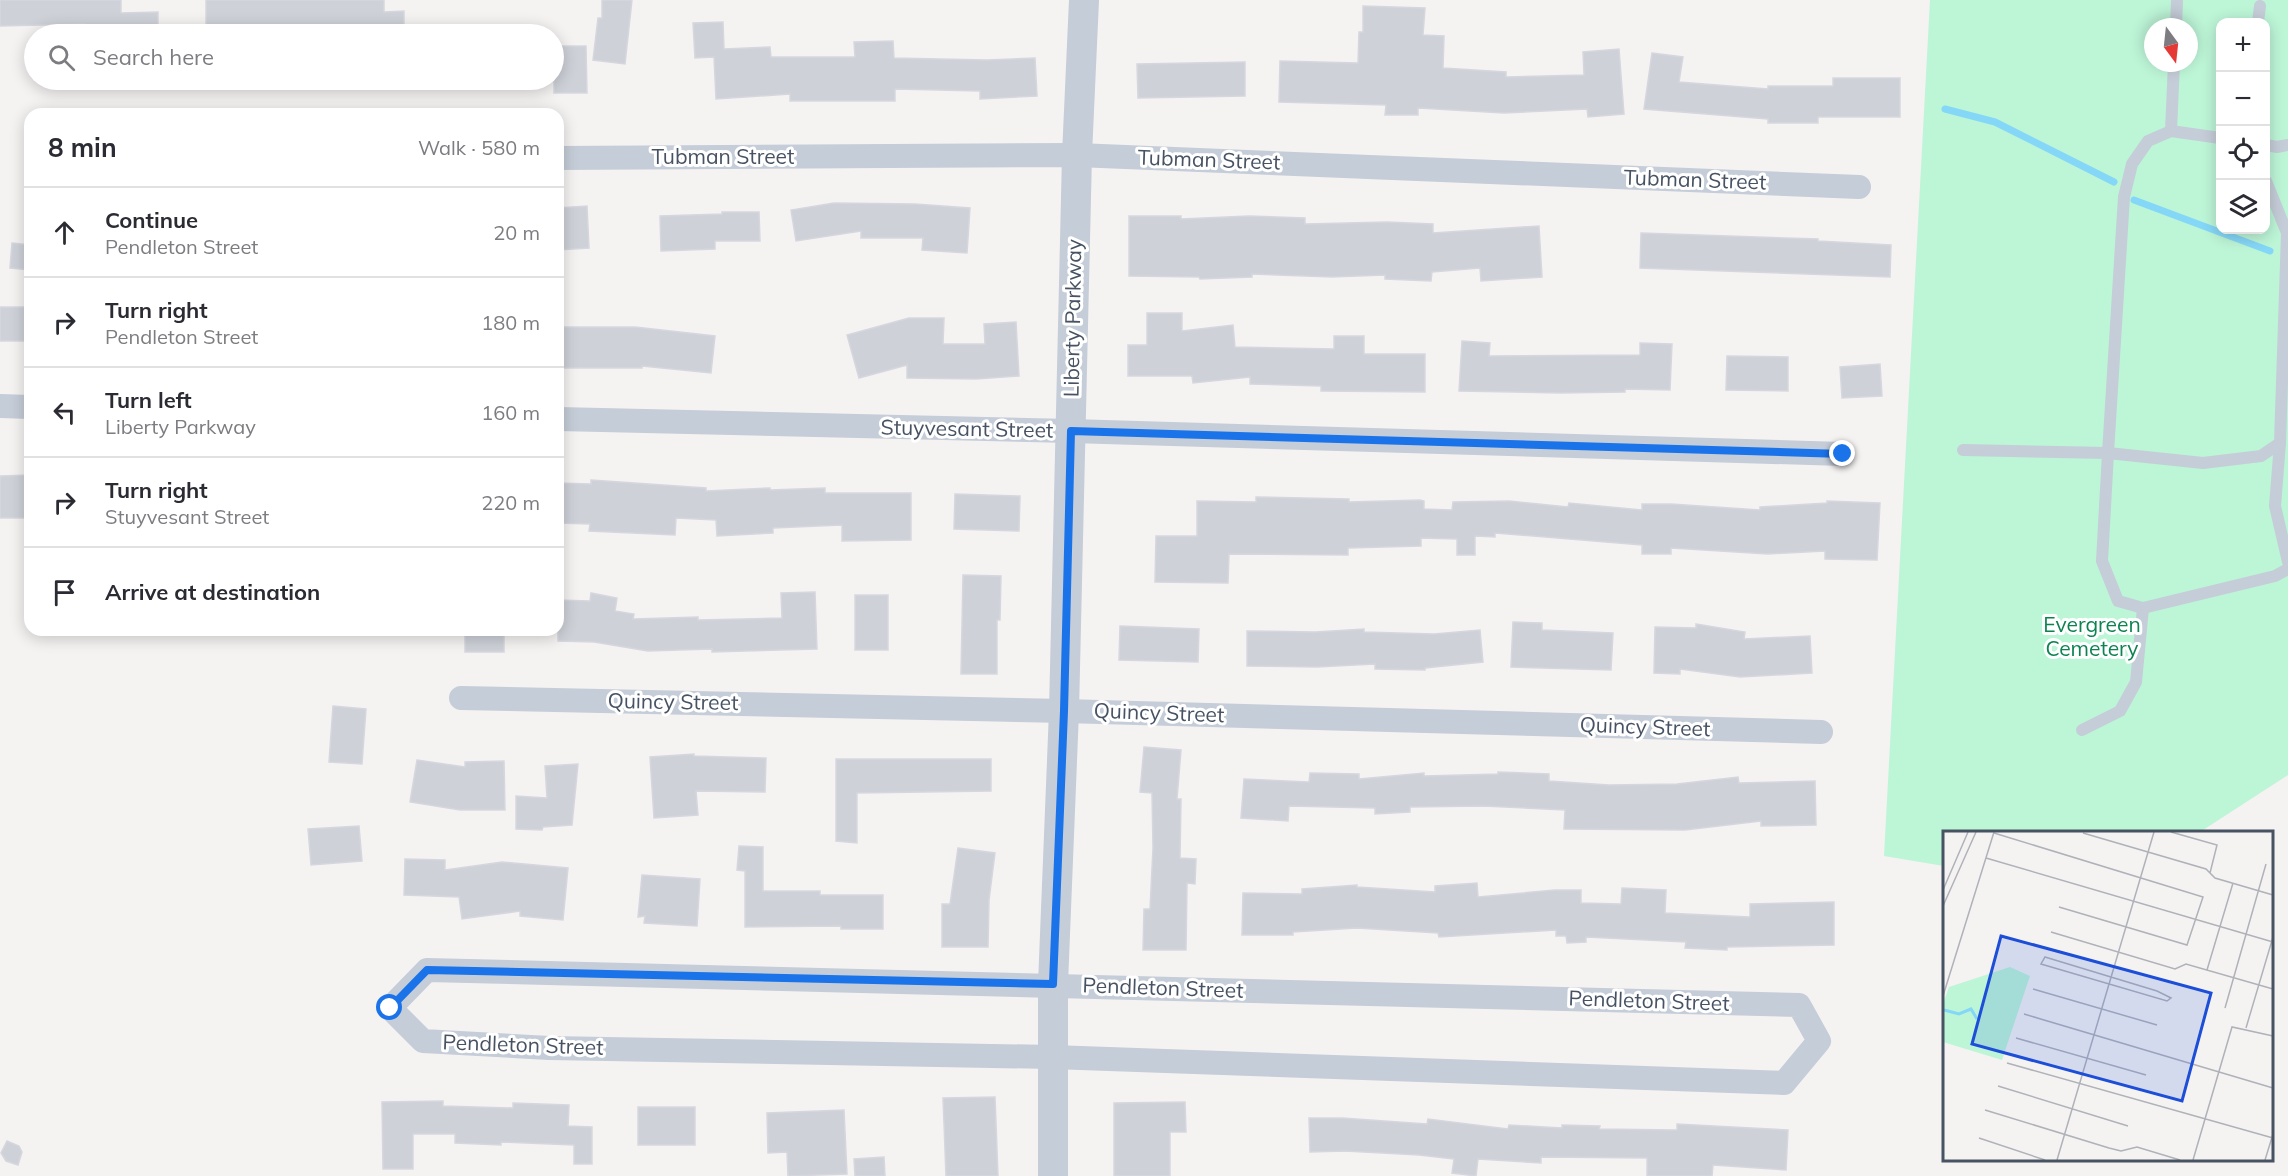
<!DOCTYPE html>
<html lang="en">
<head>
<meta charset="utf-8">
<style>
	body { margin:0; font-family:Mulish,sans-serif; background:#f2f2f3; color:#2b2b33 }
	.controls { position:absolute; right:18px; top:18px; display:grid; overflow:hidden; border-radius:12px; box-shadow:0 3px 15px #0003 }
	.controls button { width:54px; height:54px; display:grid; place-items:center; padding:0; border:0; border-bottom:2px solid #e1e1e2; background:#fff; color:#2b2b33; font:30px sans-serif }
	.compass { position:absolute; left:2144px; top:18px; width:54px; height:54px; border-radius:50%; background:#fff; box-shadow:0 3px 15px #0003; rotate:165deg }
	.stop { position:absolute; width:18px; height:18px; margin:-14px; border:4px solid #1a73e8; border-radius:50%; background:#fff }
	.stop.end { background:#1a73e8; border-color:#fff; box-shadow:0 2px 6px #0008 }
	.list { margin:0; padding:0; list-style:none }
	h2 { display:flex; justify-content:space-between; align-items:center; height:78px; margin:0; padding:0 24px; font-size:26px }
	h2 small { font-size:20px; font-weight:400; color:#7c7c81 }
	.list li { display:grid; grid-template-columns:39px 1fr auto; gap:18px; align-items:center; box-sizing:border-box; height:90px; padding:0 24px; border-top:2px solid #e1e1e2 }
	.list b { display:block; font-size:22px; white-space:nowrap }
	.list p { margin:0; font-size:20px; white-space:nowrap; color:#7c7c81 }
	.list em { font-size:20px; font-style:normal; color:#7c7c81 }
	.icon { flex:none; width:33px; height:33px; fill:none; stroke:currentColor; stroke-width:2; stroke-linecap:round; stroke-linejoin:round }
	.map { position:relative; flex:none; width:2288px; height:1176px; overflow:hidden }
	.search { position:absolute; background:#fff; box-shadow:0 3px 15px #0003; left:24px; top:24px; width:540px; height:66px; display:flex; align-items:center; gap:15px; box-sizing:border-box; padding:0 21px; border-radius:33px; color:#7c7c81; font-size:22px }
	.panel { position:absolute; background:#fff; box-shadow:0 3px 15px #0003; left:24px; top:108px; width:540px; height:528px; border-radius:18px }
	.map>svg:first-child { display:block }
	.green { fill:#bdf5d7; fill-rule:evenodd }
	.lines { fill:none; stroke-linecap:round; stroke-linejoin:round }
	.stream { stroke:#85d7f7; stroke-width:7 }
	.building { fill:#ced1d8; stroke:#d6d7de; stroke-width:1.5 }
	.service { stroke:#c5cdd8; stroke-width:12 }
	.minor { stroke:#c5cdd8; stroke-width:24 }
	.tertiary { stroke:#c5cdd8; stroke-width:30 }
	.route { stroke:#1a73e8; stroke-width:8 }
	.labels { text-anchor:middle; stroke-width:6; stroke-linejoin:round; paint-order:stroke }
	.street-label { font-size:21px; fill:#475363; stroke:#fff }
	.park-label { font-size:21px; fill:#0c8351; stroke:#fff }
	.inset-river { fill:none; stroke:#85d7f7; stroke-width:3 }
	.inset-road { fill:none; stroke:#afb2b9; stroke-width:1.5 }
	.view { fill:#1d4ed8; fill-opacity:0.15; stroke:#1d4ed8; stroke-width:3 }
	.inset-edge { fill:none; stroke:#475363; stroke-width:3 }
</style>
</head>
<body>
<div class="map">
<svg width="2288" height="1176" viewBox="0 0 2288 1176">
	<rect width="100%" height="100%" fill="#f5f2f2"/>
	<!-- green -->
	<path class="green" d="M1930,0h358v775l-88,57h-256v34l-60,-10zM2220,22h46v208h-46zM2153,27h36v36h-36z"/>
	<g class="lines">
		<!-- stream -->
		<g class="stream">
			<path d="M1945,109l50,13 119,60"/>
			<path d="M2134,200l136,51"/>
		</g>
	</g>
	<!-- building -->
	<g class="building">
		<path d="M0,0h121v13l37,-1v22h-73v-10l-85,2z"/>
		<path d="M206,0h178v12l20,-1v23h-198z"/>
		<path d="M602,0h30l-7,64 -32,-4 5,-42h4z"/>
		<path d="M1363,6l62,2 -2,27 21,1 -1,32 63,4v5l78,-2 -1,-23 36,-3 5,65 -36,3 -1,-8 -83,4 -86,-5v7h-33l1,-10 -107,-3 1,-41 78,2 1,-31h4z"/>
		<path d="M723,22l1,27 46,-2 1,10h84l-1,-15 39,-1 1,17 93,2 48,-2 2,38 -57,3v-8l-85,-2v12h-105v-7l-74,5 -2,-42 -19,1 -2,-35z"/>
		<path d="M554,46h32l1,47h-33z"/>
		<path d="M1652,53l31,4 -4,25 89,7v-3h65v-8h67v39h-82v6h-50v-4l-124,-10z"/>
		<path d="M1245,62v34l-107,2 -1,-34z"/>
		<path d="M834,203l81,1 55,4 -3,45 -45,-3 1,-12h-62v-7l-65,10 -5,-31z"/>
		<path d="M587,206l2,42 -31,2v-42z"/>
		<path d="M722,212h37l1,29h-45v8l-54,2 -1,-35 62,-2z"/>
		<path d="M1129,216h52v3l68,-3 56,2v6l82,-2 46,2v9l106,-7 3,51 -61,4 -1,-13 -48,4 -1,9 -46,-2v-4l-53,2 -80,-3v3l-52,2 -1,-2 -70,-1z"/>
		<path d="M1641,233l177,6v2l73,4 -1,32 -250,-9z"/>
		<path d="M12,243l18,2v25l-20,-2z"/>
		<rect x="0" y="307" width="30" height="34"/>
		<path d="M1147,313h35v18l51,-6 2,22 99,2v-13h30v18h61v38l-104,-1v-5l-71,-2v-7l-57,6 -1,-7h-64v-31h19z"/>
		<path d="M909,318h35l-1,26h42l-1,-20 32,-2 3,54 -43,3 -69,-1v-13l-48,13 -12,-43z"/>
		<path d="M558,327h77l80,9 -4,37 -69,-7v2h-84z"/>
		<path d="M1462,341l28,2 -1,13 151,-1v-12l32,1 -2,46 -45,-1v3l-65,1 -101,-2z"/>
		<path d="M1727,356l61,1v34l-62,-1z"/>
		<path d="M1880,364l2,32 -40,2 -2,-31z"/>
		<path d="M30,475v32h-5v11h-25v-42z"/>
		<path d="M591,480l115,8v3l64,-3v2l55,-2v5h86v47l-69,1v-16l-69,3v5l-56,3 -1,-16 -40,-2 -1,17 -86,-4 1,-7 -32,-1v-40l33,1z"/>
		<path d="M955,494l65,2 -1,35 -65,-2z"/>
		<path d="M1256,497l93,2v3l71,-2 4,1v8l28,1 1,-8 56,-1 59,6 1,-4 73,7v-6h29l89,6v-3l67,-4v-2l53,2 -3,57 -52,-1v-8l-57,3 -97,-6v6h-29v-9l-147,-12v4l-20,-1v19h-18v-16l-36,-1v8l-73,2v7l-119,-1 -1,29 -73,-1 1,-46h41v-35l59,1z"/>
		<path d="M963,575l38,1 -1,44h-3v54h-36z"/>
		<path d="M815,592l2,57 -105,3v-3l-64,2 -54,-9 -36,-1v-41l32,1 1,-8 26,5 -2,13 19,3 -1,5 65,-2v3l84,-2 -1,-25z"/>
		<rect x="855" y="595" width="33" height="55"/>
		<path d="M1513,622l29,1v7l71,3 -2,37 -100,-3z"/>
		<path d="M1696,624l49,8 -1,7 66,-3 2,37 -72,4 -60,-8v5l-26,-1 1,-46 41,1z"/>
		<path d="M1120,626l79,3 -1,33 -79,-2z"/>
		<path d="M1364,629v3l70,2 46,-4 3,32 -58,6v2l-50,-1v-5l-58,3 -70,-1v-35l68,1z"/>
		<rect x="465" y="630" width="39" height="22"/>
		<path d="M333,706l33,3 -4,55 -33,-2z"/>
		<path d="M1144,747l37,3 -4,49h4l-1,59 16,1 -1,25 -8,-1 -1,67h-43l1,-41h6l3,-61 -1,-55 -12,-1z"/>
		<path d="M694,754v2l72,2 -1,34 -69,-1 2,24 -44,3 -4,-61z"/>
		<path d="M836,759h155v32l-134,2v50l-21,-2z"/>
		<path d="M417,760l48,7v-5l39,-1 1,49h-45l-50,-8z"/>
		<path d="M578,764l-6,61 -29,2 -1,3 -26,-1v-33l31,2 -2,-32z"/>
		<path d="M1498,772l51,2v7l60,4 68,-1 61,-7 1,6 76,-2 1,44 -55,1v-5l-76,9 -121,-1 1,-19 -82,-4 -73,1v5l-35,2v-6l-86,-2 -1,15 -47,-3 3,-39 65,3 1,-9 49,1v5l65,-6v3l74,-2z"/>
		<path d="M359,826l3,35 -51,4 -3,-36z"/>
		<path d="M739,846l24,1v44h57v4h63v34h-42v-3l-96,1v-56l-8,-1z"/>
		<path d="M958,848l37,5 -6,47 -1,47h-46v-43h8z"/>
		<path d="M405,859l40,1v10l57,-8 66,6 -5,52 -43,-4v-5l-58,8 -3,-22 -55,-2z"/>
		<path d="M642,875l58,4 -3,47 -53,-3 1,-7 -7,1z"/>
		<path d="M1477,883l1,14 77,-7h26v13l40,1 1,-16 44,2 -1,23 85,4v-13l84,-2v43l-107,2v3l-42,-2 1,-6 -100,-5v5l-19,1 -1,-7h-10v-6l-117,7 -1,-4 -81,-5 -64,4v3h-51l1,-42 59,1v-5l55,-4v2l78,5v-6z"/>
		<path d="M995,1097l3,79h-52l-3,-78z"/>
		<path d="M443,1101v5l70,2v-5l56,2 -1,21 24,1v37h-18v-19l-73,-3v3l-46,-2v-9h-42v35h-30l-1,-67z"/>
		<path d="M1185,1102l1,30h-16v44h-56v-73z"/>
		<rect x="638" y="1107" width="57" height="38"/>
		<path d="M844,1110l3,64 -59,2 -1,-24 -19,1 -1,-40z"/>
		<path d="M1309,1118h33l85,6 1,-5 80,10 1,-4 53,3v-3l38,1 -1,3 78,1v-6l111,6 -2,40 -73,-5 -1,11h-65v-18l-106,-1v6l-63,-4 -2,17 -24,-3 2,-14 -35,-4 -74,-4 -35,1z"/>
		<path d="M7,1141l12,5 3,6 -4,13 -12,-4 -5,-8z"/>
		<path d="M884,1157l1,19h-30l-1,-17z"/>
	</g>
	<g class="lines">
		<!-- service -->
		<g class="service">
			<path d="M2258,22l2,-16"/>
			<path d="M2176,27l1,-27"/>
			<path d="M2174,63l-3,68 49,7"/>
			<path d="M2266,145l11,2 11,-2"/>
			<path d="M2266,181l21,52 -7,210 -19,13 -58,7 -95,-10 -6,108 16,40 25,7 132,-32 13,-7"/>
			<path d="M2280,443l-5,63 13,56"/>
			<path d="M1963,450l145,3 16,-256 8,-33 16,-23 23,-10"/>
			<path d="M2082,730l38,-19 16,-29 7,-74"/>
		</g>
		<!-- minor -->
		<g class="minor">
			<path d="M558,158l519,-3 782,32"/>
			<path d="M0,406l30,1"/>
			<path d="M558,419l513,12 772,23"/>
			<path d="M461,698l603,13 757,21"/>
			<path d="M427,970l1372,35 20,36 -35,42 -732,-26 -503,-9 -126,-7 -33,-33z"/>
		</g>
		<!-- tertiary -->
		<path class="tertiary" d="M1053,1176v-192l11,-273 13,-556 7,-155"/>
	</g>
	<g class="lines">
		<!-- route -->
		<path class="route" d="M390,1008l37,-38 626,14 11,-273 7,-280 772,23"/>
	</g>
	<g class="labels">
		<!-- street labels -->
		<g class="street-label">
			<text x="723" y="164">Tubman Street</text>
			<text transform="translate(1209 160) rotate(2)" y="7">Tubman Street</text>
			<text transform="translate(1695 180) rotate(2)" y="7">Tubman Street</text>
			<text transform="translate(1073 318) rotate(-89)" y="7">Liberty Parkway</text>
			<text transform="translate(967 429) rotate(1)" y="7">Stuyvesant Street</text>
			<text transform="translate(673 702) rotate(1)" y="7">Quincy Street</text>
			<text transform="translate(1159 713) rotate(2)" y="7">Quincy Street</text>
			<text transform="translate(1645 727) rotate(2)" y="7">Quincy Street</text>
			<text transform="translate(1163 988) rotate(2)" y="7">Pendleton Street</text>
			<text transform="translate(1649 1001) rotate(2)" y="7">Pendleton Street</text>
			<text transform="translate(523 1045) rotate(2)" y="7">Pendleton Street</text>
		</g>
		<!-- park labels -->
		<g class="park-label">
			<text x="2092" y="632">Evergreen<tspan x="2092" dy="24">Cemetery</tspan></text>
		</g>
	</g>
	<!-- overview -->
	<g transform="translate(1943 831)">
		<rect width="330" height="330" fill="#f5f2f2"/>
		<path d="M67,136l20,9 -28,84 -59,-18v-38l6,-17z" fill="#bdf5d7"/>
		<path class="inset-river" d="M1,179l15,4 12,-5 6,10"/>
		<path class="inset-road" d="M228,1l46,13 -7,28M51,2l209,64 -16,48 -128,-38M140,2l123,36 9,9 58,17M43,27l287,84M0,59l25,-58M0,75l33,-74M108,101l124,37 11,-5 87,25M102,126l112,34 14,7 -4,3 -126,-37zM264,139l26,-87M90,158l124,36M0,165l51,-164M282,177l41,-144M81,183l249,74M303,197l27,-91M73,207l130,37M64,232l266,75M55,255l130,40M42,279l124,38 12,3 16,-4 43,13M36,307l66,22M114,329l97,-328M250,329l39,-133 41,9M322,329l8,-26"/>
		<path class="view" d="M58,105l210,57 -29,108 -210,-57z"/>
		<rect width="330" height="330" class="inset-edge"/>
	</g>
</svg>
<div class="controls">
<button>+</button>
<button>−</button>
<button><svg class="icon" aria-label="locate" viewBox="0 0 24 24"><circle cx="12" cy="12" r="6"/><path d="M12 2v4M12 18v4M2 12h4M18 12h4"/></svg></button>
<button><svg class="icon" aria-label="layers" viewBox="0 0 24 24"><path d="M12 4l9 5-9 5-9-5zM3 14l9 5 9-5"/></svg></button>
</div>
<svg class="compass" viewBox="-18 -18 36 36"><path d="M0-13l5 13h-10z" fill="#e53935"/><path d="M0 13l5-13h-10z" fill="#7c7c81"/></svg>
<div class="stop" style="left:390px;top:1008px"></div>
<div class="stop end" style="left:1843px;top:454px"></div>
<div class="search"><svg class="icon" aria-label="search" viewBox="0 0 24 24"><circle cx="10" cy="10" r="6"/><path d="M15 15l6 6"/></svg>Search here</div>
<section class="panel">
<h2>8 min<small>Walk · 580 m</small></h2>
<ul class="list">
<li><svg class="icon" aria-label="ahead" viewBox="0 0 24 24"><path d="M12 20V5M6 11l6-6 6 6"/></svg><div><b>Continue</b><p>Pendleton Street</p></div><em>20 m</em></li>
<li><svg class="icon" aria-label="right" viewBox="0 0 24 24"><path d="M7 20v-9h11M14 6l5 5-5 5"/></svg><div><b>Turn right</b><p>Pendleton Street</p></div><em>180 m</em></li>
<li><svg class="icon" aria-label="left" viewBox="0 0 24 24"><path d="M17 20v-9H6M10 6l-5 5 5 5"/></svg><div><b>Turn left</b><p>Liberty Parkway</p></div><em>160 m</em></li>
<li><svg class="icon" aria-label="right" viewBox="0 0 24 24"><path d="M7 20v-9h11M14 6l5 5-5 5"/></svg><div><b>Turn right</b><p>Stuyvesant Street</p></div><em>220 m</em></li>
<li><svg class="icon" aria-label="arrive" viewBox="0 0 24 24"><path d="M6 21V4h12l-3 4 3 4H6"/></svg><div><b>Arrive at destination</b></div></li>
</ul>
</section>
</div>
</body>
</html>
